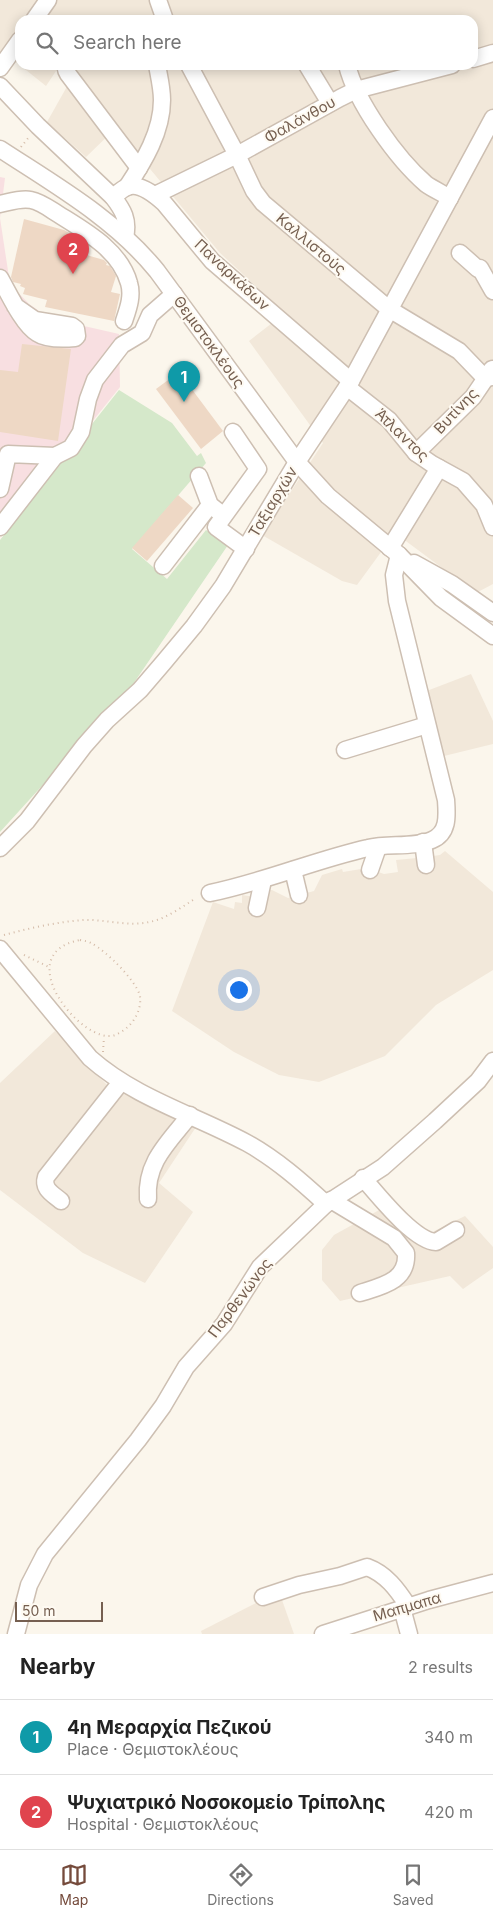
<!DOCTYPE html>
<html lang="en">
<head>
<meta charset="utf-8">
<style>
	body { margin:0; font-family:Inter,sans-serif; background:#f2f2f2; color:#222 }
	.scale { position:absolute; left:15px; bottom:12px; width:88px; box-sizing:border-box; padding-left:5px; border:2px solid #755f50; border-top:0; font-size:14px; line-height:18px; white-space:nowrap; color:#755f50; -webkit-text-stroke:4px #fefaf2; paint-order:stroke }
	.you { position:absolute; left:238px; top:989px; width:18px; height:18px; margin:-12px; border:4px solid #fff; border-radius:50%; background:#1a73e8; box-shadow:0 0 0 8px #1a73e833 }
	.badge { display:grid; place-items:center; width:32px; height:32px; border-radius:50%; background:#754b3c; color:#fff; font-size:16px; font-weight:700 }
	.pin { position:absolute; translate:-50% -41px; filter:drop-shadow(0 1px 2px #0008) }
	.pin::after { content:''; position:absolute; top:26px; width:18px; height:15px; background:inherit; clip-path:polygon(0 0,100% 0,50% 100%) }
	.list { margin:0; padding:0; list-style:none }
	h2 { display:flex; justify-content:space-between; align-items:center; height:65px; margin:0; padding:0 20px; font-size:21px }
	h2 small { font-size:16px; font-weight:400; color:#767676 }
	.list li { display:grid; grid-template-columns:32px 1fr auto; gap:15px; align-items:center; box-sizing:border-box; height:75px; padding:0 20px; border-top:1px solid #e0e0e0 }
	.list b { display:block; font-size:19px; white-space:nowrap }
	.list p { margin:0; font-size:16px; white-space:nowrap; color:#767676 }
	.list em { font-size:16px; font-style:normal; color:#767676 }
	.icon { flex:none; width:28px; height:28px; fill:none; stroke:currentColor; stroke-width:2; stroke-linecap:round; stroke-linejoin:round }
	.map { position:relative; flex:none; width:493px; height:1634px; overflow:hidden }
	.search { position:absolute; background:#fff; box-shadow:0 2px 12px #0003; left:15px; right:15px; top:15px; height:55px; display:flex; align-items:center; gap:12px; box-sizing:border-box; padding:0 18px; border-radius:15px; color:#767676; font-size:19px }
	.sheet { height:215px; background:#fff }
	nav { display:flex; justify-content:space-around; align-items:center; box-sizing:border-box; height:70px; border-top:1px solid #e0e0e0; background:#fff; font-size:14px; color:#767676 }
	nav a { display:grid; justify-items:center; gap:2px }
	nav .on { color:#754b3c }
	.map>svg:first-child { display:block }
	.residential { fill:#f2e8da }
	.medical { fill:#f8dfe1 }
	.green { fill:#d5e8ca }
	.building { fill:#eed8c5 }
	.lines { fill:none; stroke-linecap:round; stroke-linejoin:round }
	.minor-casing { stroke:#cdbfb2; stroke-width:19 }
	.path { stroke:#d4bba8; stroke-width:2; stroke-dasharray:1 4; stroke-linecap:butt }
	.minor { stroke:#fff; stroke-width:16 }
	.labels { text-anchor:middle; stroke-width:4; stroke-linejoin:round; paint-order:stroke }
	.street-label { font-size:15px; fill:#755f50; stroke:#fefaf2 }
</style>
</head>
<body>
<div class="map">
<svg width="493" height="1634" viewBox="0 0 493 1634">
	<rect width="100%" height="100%" fill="#fbf6ec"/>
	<!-- residential -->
	<g class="residential">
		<path d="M0,0h493v584l-17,9 -81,-60 -38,52 -15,-4 -80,-46 61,-92 -74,-102 36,-28 -65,-60 -104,-125 -30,29 -39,-35 27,-48 -10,-9h409v-45h-453v45h40l-14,21 -44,-35 -2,2z"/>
		<path d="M471,674l22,47v23l-49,12 -20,-64z"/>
		<path d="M445,851l48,41v78l-57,35 -51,51 -66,26 -40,-7 -45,-23 -62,-41 41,-109 21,7 1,-7 7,1v-8l13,2 10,-6 7,-1 16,8 26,-7 8,-16 20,-6 1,3 24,-4 17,6 14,-2 -2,-12 21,-2 12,6 4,-8 7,-1z"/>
		<path d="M55,1031l52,54 89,42 -37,56 34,29 -48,71 -62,-30 -83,-63v-107z"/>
		<path d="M390,1204l28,35 47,-23 28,31v21l-30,21 -13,-13 -110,25 -18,-21v-30l12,-15z"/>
		<path d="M282,1600l12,34h-92l-1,-3 55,-28z"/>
	</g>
	<!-- medical -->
	<path class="medical" d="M0,177l5,1 -5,40 10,66 19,20 20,14 70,16 1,53 -120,149z"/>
	<!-- green -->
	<path class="green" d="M119,390l53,33 25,33 4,-3 5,10 -74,86 35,30 39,-49 22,15 -99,145 -129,142v-292z"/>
	<!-- building -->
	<g class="building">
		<path d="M24,219l40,11 7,4 -1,4 16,6 -3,10 21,6 3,3 -1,2 4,1 6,10 -5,16 9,2 -6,27 -69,-14 2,-7 -24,-6 2,-6 -5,-2 1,-2 -8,-2 -2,-5z"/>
		<path d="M22,344l49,5 -13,92 -58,-9v-62l18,2z"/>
		<path d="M179,372l44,59 -22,18 -45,-60z"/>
		<path d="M178,495l15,13 -46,53 -15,-13z"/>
	</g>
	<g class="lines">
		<defs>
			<g id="minor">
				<path d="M158,0l7,20"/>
				<path d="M34,20l14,-20"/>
				<path d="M473,59l20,-6"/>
				<path d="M68,65l-2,5 2,4 71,94"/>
				<path d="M189,65l48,90 17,36 9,12 126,106 70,42 26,27 8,-1"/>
				<path d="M307,65l23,38"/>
				<path d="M347,65c9,37 50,94 79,119 7,5 16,9 24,14"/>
				<path d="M0,68l20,-28"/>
				<path d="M0,86l38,40 75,71c10,13 16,23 12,40"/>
				<path d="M0,149c55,36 115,70 157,122l140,191 31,34 71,59 42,43 52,38"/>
				<path d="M127,187c17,-26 35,-55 35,-87 0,-12 -3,-24 -5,-35"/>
				<path d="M155,195l82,-40 103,-57 16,-8 96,-25"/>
				<path d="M113,197c4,-3 9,-8 14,-10 12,-5 28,8 37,16l48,58 139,120"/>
				<path d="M0,204c10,-2 20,-6 31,-4 10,2 19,9 27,14 27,17 62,36 71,69 4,13 -1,26 -5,38"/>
				<path d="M460,253l18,16 2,-1 13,23"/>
				<path d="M0,278c8,14 23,47 37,55 9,6 27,6 38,5l2,-2 -1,-7 -4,-3 -37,-6 -20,-14"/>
				<path d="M347,387l42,33 27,33 16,11 31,17 21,24 9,22"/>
				<path d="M233,432l25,37 -42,58 30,22"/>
				<path d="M416,453l57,-56 19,-28"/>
				<path d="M199,476l11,29 9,7"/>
				<path d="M0,489l8,-35 47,2 16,-8 10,-16 7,-33 7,-19 27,-35 20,-12 8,-18 24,-21"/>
				<path d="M0,527l55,-71"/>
				<path d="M390,548l49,-80"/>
				<path d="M414,563l38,21 41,29"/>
				<path d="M163,566l47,-61"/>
				<path d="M345,750l82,-25"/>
				<path d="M423,842l3,23"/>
				<path d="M0,848l27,-27 57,-75 23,-26 33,-30 24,-28 30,-36 29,-40 74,-124 54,-81 142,-263"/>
				<path d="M293,870l6,25"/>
				<path d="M370,870l8,-23"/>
				<path d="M210,893c54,-11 105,-33 158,-45 20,-5 45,0 64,-8 17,-7 15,-25 14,-40l-49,-199 -3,-26 5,-20"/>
				<path d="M257,908l6,-28"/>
				<path d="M0,949l90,109c45,40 105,57 157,85 29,16 55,39 79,61"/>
				<path d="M363,1178c15,17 51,63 73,64l20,-12"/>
				<path d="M148,1199c-3,-37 21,-57 42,-84"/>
				<path d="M331,1200l63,38 12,15c2,28 -24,33 -46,40"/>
				<path d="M61,1201c-8,-7 -19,-12 -15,-24l75,-95"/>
				<path d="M263,1597l36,-12 41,-9 27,-9c19,7 30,22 41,39"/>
				<path d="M402,1608l7,26"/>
				<path d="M16,1634l13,-49 16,-31 93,-114 25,-34 23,-39 38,-43 36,-57 66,-63 57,-37 52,-46 43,-40 15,-20"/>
				<path d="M323,1634l106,-34 64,-17"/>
			</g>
		</defs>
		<!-- minor casing -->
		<use href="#minor" class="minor-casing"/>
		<!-- path -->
		<g class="path">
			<path d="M21,147l8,-10"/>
			<path d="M4,935c26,-7 53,-13 79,-15 22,-1 45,7 66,2 17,-3 33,-15 47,-24"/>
			<path d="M80,940c4,1 8,1 11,3 14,7 45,37 49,53 1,8 -1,15 -5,22 -4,7 -12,14 -20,17 -31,12 -108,-81 -35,-95z"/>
			<path d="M24,955l25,12"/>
			<path d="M103,1052l1,-15"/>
		</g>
		<!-- minor -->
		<use href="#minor" class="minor"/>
	</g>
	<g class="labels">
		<!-- street labels -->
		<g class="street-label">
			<text transform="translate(300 120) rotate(-29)" y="5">Φαλάνθου</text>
			<text transform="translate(311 244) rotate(40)" y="5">Καλλιστούς</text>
			<text transform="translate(232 275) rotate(43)" y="5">Παναρκάδων</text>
			<text transform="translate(209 342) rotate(54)" y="5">Θεμιστοκλέους</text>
			<text transform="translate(456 411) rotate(-47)" y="5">Βυτίνης</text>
			<text transform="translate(402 435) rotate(44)" y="5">Άτλαντος</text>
			<text transform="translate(273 502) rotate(-59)" y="5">Ταξιαρχών</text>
			<text transform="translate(240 1298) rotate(-53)" y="5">Παρθενώνος</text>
			<text transform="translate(407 1607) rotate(-16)" y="5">Μαπμαπα</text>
		</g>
	</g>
</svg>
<div class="scale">50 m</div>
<div class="you"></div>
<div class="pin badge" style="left:184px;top:402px;background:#0f9aa8">1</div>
<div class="pin badge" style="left:73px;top:274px;background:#e0444e">2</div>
<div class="search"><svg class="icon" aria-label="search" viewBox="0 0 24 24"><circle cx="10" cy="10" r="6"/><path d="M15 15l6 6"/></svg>Search here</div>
</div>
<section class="sheet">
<h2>Nearby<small>2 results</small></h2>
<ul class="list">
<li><span class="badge" style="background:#0f9aa8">1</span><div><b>4η Μεραρχία Πεζικού</b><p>Place · Θεμιστοκλέους</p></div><em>340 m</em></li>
<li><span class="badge" style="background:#e0444e">2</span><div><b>Ψυχιατρικό Νοσοκομείο Τρίπολης</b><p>Hospital · Θεμιστοκλέους</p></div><em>420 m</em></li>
</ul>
</section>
<nav>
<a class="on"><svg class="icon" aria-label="map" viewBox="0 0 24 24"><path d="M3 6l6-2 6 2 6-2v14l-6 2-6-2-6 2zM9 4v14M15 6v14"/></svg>Map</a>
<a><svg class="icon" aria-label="directions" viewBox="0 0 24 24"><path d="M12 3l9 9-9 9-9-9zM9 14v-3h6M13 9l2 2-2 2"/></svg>Directions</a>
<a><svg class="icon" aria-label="saved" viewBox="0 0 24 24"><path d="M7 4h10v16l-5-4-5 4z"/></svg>Saved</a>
</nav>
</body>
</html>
